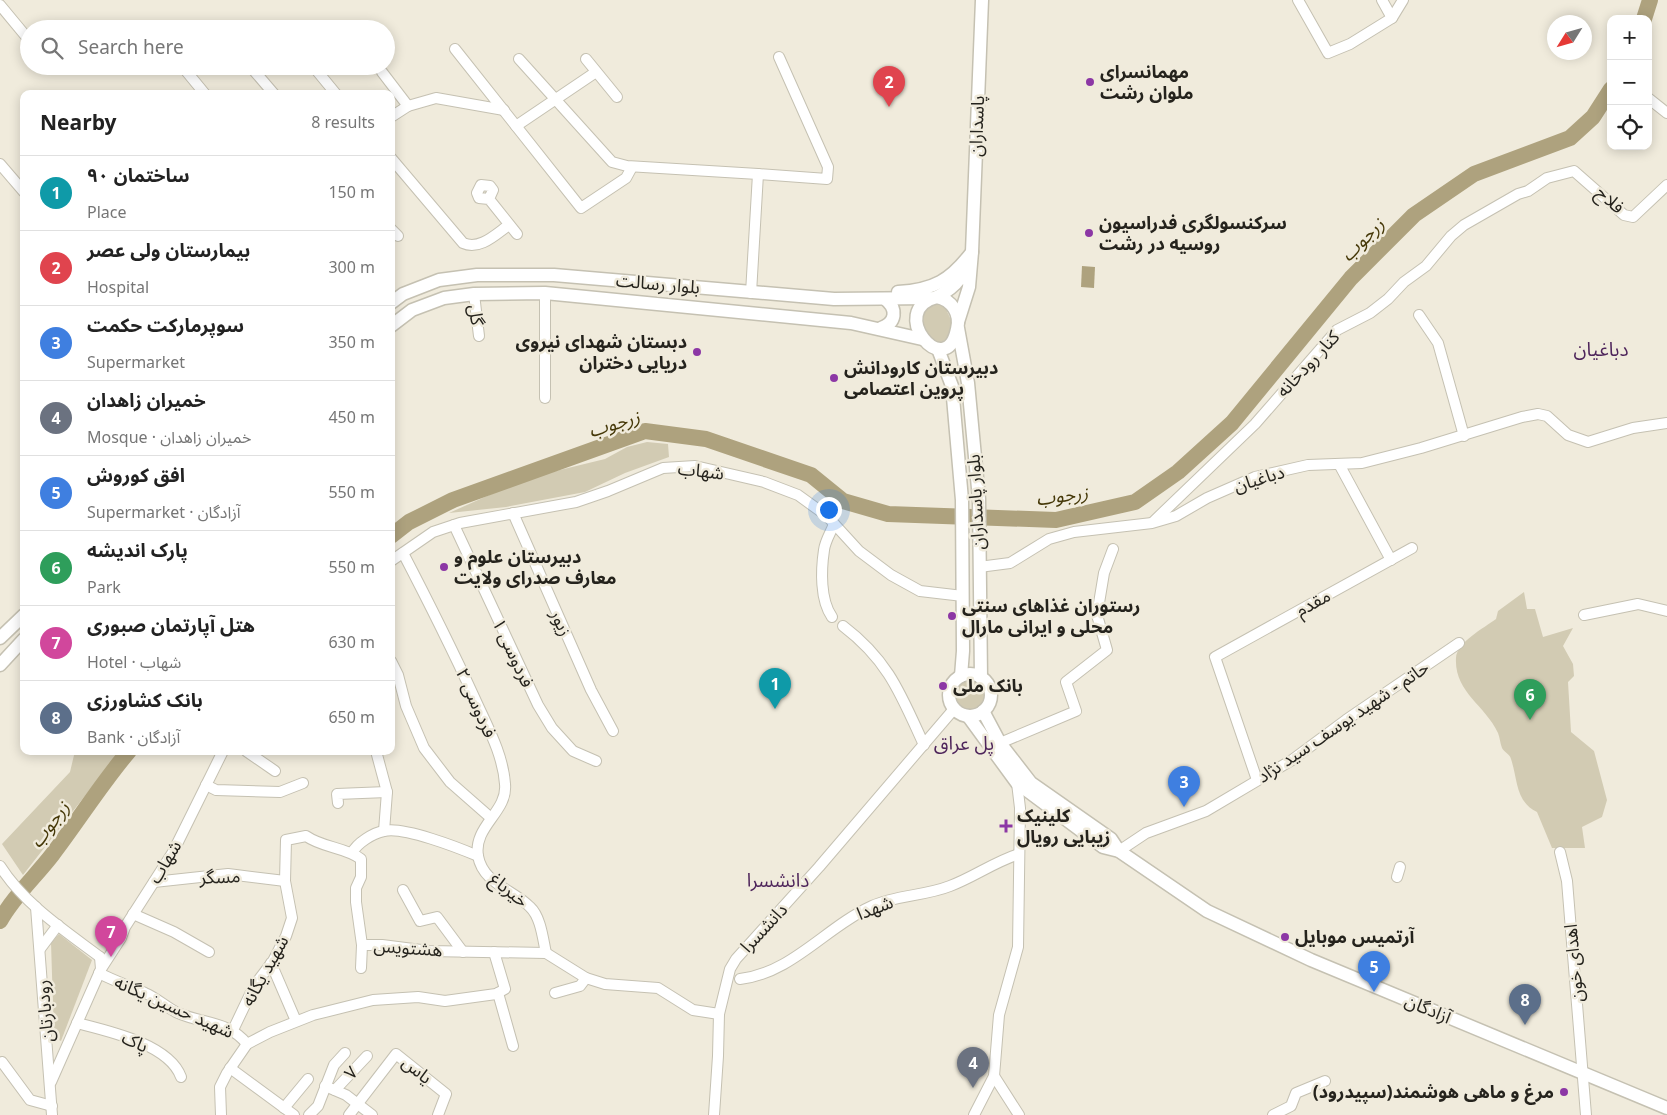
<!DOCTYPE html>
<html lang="en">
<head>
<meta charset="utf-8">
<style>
	body { margin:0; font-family:Georgia,"Noto Sans Arabic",serif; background:#f6f6f6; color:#222 }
	.controls { position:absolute; right:15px; top:15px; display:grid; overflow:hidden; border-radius:10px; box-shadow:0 2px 12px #0003 }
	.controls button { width:45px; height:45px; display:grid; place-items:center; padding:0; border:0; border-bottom:1px solid #e0e0e0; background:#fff; color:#222; font:25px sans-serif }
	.compass { position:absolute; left:1547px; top:15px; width:45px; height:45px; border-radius:50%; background:#fff; box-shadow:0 2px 12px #0003; rotate:233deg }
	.you { position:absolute; left:828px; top:509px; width:18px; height:18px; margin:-12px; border:4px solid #fff; border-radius:50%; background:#1a73e8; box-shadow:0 0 0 8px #1a73e833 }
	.badge { display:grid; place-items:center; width:32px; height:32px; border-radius:50%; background:#d93025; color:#fff; font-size:16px; font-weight:700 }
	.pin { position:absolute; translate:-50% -41px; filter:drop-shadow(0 1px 2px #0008) }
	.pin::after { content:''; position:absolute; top:26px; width:18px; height:15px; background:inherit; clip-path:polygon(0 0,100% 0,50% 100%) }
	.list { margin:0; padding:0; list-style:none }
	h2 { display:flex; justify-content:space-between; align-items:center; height:65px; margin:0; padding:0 20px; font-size:21px }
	h2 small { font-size:16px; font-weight:400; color:#767676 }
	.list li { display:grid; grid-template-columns:32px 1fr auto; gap:15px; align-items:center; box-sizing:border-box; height:75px; padding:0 20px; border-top:1px solid #e0e0e0 }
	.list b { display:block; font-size:19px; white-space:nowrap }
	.list p { margin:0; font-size:16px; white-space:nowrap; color:#767676 }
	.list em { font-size:16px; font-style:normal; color:#767676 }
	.icon { flex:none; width:28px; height:28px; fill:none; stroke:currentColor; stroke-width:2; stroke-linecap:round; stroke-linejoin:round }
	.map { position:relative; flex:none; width:1667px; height:1115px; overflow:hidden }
	.search { position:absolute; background:#fff; box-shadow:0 2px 12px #0003; left:20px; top:20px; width:375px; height:55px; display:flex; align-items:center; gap:12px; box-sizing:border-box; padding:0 18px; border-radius:28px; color:#767676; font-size:19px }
	.panel { position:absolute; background:#fff; box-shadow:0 2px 12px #0003; left:20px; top:90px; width:375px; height:665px; border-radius:10px }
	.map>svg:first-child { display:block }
	.green { fill:#d2cbb3 }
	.water { fill:#aea27e }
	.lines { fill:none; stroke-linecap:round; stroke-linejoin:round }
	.river { stroke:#aea27e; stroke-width:16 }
	.minor-casing { stroke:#c5c1b2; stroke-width:12 }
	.major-casing { stroke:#c5c1b2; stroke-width:15 }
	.minor { stroke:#fff; stroke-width:10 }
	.major { stroke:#fff; stroke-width:12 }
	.poi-dot { fill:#8c37a5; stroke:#f0ebdc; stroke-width:2 }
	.labels { text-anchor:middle; stroke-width:5; stroke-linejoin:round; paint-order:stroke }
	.poi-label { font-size:18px; font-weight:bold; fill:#25231d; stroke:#f0ebdc; text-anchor:start }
	.street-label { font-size:18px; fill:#25231d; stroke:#f0ebdc }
	.water-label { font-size:19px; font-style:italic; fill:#453808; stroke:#f0ebdc }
	.neighbourhood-label { font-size:19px; fill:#4e255b; stroke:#f0ebdc }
</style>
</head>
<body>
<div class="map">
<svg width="1667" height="1115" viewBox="0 0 1667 1115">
	<rect width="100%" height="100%" fill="#f0ebdc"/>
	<!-- green -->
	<g class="green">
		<path d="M937,302l7,3 8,17c-2,11 -4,21 -17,21 -11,-11 -14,-17 -10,-32z"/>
		<path d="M647,442l21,2 1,13 -44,16 -40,19 -79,15 -57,6 78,-35 78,-19 22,-12z"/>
		<path d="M1524,592l3,17h8l8,28 30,-9 -10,18 10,18 1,12 -6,6 3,50 23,19 13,49 -5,17 -20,10 3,21h-33l-15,-36c-22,-11 -19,-32 -26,-53 -1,-5 -7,-7 -9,-11 -2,-5 -2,-10 -4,-15 -13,-28 -44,-41 -42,-75 1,-16 28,-30 40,-39l2,-8z"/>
		<circle cx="970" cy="695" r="16"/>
		<path d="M75,751h45l-97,124 -21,-31 68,-72z"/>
		<path d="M59,934l33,26 -31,81 -7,-4 -3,-94z"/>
	</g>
	<!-- water -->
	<path class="water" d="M1082,266l13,1 -1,21 -13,-1z"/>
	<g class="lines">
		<!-- river -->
		<g class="river">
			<path d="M1644,19l6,-19"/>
			<path d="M391,536l18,-14 44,-22 192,-69 61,8 105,36 32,26 45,13 168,6 79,-18 43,-30 54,-49 119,-145 63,-63 60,-41 96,-36 23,-21 18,-28"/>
			<path d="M0,921c13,-24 35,-44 52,-66 26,-34 49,-71 77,-104"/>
		</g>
		<defs>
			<g id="minor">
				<path d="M1298,0l30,53 22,-9 42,-26 11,-18"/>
				<path d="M1382,0l10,18"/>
				<path d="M0,5l29,35"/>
				<path d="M455,49l126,159 45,-30 6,-11"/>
				<path d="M519,59l93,103 15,4 131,8 -7,119"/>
				<path d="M586,59l31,38"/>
				<path d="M182,66l23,28"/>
				<path d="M250,66l24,28"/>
				<path d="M313,66l23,28"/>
				<path d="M382,72l26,34"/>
				<path d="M1648,98l19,15"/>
				<path d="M391,117l17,-11 28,-8 68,12"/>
				<path d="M516,126l80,-54"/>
				<path d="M391,158l72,85c17,8 34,-10 46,-18"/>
				<path d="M0,164l24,28"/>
				<path d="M758,174l69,5 1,-12 -49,-110"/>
				<path d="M489,199l4,-9 -3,-4 -9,-1 -4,8 2,5 10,1 28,35"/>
				<path d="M391,229l7,7"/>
				<path d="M474,294l5,42"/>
				<path d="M1419,315l19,28 26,93"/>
				<path d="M545,398v-105"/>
				<path d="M1339,464l52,96"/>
				<path d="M513,513l78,177 22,41"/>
				<path d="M1153,522l102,-98 82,-94 33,-17 18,-14 16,-17 22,-16 25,-30 13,-11 54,-31 10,-3 19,-13 27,-7 50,44 9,2 34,-32"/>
				<path d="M454,525l84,180 14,23 21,23 23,10"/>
				<path d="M403,553c25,48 49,96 72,146 12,27 28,55 30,85 3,28 -32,42 -27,72 5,28 36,34 52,51 11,10 13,33 16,46"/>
				<path d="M391,561l42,-29 27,-9 116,-21 32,-11 55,-23 32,-2 69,16 34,13 29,21 32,35 32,24 29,16 43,5"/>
				<path d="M979,567l31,-4 39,-24 25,-7 78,-9 24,-7 31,-18 48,-21 53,-12 54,-2 59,-15 101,-31 16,-3 9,2 21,19 20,7 45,-14 34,-5"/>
				<path d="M1584,615l54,-11 29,7"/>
				<path d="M832,617c-12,-17 -11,-47 -8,-67 1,-9 7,-18 10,-26"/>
				<path d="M843,626c46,35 58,69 81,119"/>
				<path d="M391,661l7,14 8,31 18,42 26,34 41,36"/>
				<path d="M1000,743l76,-32 -10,-29 41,-32 -10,-35 7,-42 9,-24"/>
				<path d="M246,751l29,20"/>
				<path d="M376,751l11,41 -3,39"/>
				<path d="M1257,780l-42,-123 197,-109"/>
				<path d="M206,785l10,5 64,2 23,-9"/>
				<path d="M338,803l-1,-9 50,-2"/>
				<path d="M1119,851l27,-18 60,-22 86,-51 54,-40 113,-77"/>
				<path d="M1560,852l7,29 19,234"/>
				<path d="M352,853c5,-10 21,-20 32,-22 19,-5 75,17 94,25"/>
				<path d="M0,866c24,38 64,64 100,91"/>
				<path d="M1397,877l3,-10"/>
				<path d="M154,882l74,-8 57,7"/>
				<path d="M403,890l17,31 17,-4 26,35"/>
				<path d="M36,907l16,208"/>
				<path d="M133,914l41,18 35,20"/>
				<path d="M362,945h20l47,6 117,2 40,25 19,6 53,4 35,22 26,4"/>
				<path d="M40,949l18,-24"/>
				<path d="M271,963l25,58"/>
				<path d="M101,969l20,-31 4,-11 48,-75 50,-101"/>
				<path d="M99,973c15,8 31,13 46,20 12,5 22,15 33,20 25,11 51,8 69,31"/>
				<path d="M740,979c52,-6 86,-52 132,-73 24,-11 53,-10 78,-20 24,-9 44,-24 69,-32"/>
				<path d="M498,993l15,53"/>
				<path d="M555,993l25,-7 6,-8"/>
				<path d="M77,1023c31,8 92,21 104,54"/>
				<path d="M233,1030l21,-44 19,-25 13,-25 6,-18 -7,-37 1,-41 20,-4c17,12 39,11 55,23v18l-5,11v14l6,43 -1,23"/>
				<path d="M2,1062l28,38 22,6"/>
				<path d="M230,1068l64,47"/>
				<path d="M994,1076l25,39"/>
				<path d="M51,1082l50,-113 -1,-12"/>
				<path d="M325,1086l21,9 26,20"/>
				<path d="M335,1090l32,-34"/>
				<path d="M284,1108l24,-29"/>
				<path d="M221,1115l-1,-28 7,-14 20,-29 23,-12 43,-17 60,-15 45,-3 27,4 51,-7 9,-5 -11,-37"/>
				<path d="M309,1115l9,-9 16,-41 11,-12"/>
				<path d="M349,1115l47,-61 50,40 -8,21"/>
				<path d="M714,1115l4,-59 1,-42 11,-45 6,-10 83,-92 135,-158"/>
				<path d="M974,1115l20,-39 5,-61 19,-68 2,-139 -3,-25"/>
				<path d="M1273,1115l18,-9 5,-13 29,-12"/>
			</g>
			<g id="major">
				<path d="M898,292c36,-2 53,-12 74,-40l10,-252"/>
				<path d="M937,297c15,3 24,17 20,32 -11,55 -72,-19 -20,-32z"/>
				<path d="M937,297c22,-12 27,-22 35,-45l-3,35 -11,35"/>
				<path d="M391,303l12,-9 36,-14 38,-5h77l280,24 96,-1"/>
				<path d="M391,326l21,-16 32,-12 30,-4 71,-1 306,30 71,16"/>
				<path d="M881,328c15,-5 17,-19 4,-29"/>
				<path d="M958,328l10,55 11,116 2,179"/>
				<path d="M938,349l14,37 10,114 1,151 -2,25"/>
				<path d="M0,638l24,-23"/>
				<path d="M0,665l24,-26"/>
				<circle cx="970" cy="695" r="21"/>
				<path d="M983,711l17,32 31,40 80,56 8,12"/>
				<path d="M968,716l49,67 86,64 16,4 88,60 104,49 356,148"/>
			</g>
		</defs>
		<!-- minor casing -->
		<use href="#minor" class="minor-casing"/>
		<!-- major casing -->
		<use href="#major" class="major-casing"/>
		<!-- minor -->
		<use href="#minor" class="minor"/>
		<!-- major -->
		<use href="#major" class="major"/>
	</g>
	<!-- markers -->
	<g class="poi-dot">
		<circle cx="1090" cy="82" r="5"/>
		<circle cx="1089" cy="233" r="5"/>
		<circle cx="697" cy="352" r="5"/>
		<circle cx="834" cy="378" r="5"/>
		<circle cx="444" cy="567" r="5"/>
		<circle cx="952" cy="616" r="5"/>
		<circle cx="943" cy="686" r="5"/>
		<path d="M1003.5 818.5h5v5h5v5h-5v5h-5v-5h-5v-5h5z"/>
		<circle cx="1285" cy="937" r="5"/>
		<circle cx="1564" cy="1092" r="5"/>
	</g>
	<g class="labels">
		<!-- poi labels -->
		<g class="poi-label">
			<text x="1100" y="78">مهمانسرای<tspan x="1100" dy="21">ملوان رشت</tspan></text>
			<text x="1099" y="229">سرکنسولگری فدراسیون<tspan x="1099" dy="21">روسیه در رشت</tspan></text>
			<text x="687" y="348" text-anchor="end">دبستان شهدای نیروی<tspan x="687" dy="21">دریایی دختران</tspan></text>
			<text x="844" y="374">دبیرستان کارودانش<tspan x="844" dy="21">پروین اعتصامی</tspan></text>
			<text x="454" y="563">دبیرستان علوم و<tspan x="454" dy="21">معارف صدرای ولایت</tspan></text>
			<text x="962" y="612">رستوران غذاهای سنتی<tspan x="962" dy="21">محلی و ایرانی مارال</tspan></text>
			<text x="953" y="692">بانک ملی</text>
			<text x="1017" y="822">کلینیک<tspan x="1017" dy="21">زیبایی رویال</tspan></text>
			<text x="1295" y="943">آرتمیس موبایل</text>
			<text x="1554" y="1098" text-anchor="end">مرغ و ماهی هوشمند(سپیدرود)</text>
		</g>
		<!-- street labels -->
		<g class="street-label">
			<text transform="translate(977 126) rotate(-88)" y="6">پاسداران</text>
			<text transform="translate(1610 200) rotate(41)" y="6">فلاح</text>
			<text transform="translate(658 284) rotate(5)" y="6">بلوار رسالت</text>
			<text transform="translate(476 315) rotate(83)" y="6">گل</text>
			<text transform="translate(1308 364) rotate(-47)" y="6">کنار رودخانه</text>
			<text transform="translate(701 471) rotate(7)" y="6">شهاب</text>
			<text transform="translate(1259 479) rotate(-17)" y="6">دباغیان</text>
			<text transform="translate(976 502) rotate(-93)" y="6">بلوار پاسداران</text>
			<text transform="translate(1313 603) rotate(-29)" y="6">مقدم</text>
			<text transform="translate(561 623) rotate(66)" y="6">زیور</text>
			<text transform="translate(513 653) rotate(65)" y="6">فردوسی ۱</text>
			<text transform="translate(476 703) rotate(66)" y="6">فردوسی ۲</text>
			<text transform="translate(1343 722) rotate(-34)" y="6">حاتم - شهید یوسف سید نژاد</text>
			<text transform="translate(165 862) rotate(-59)" y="6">شهاب</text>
			<text transform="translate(220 877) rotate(-2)" y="6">مسگر</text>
			<text transform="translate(509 890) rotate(39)" y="6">خیرباغ</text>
			<text transform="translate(875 908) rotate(-21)" y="6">شهدا</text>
			<text transform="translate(764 928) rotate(-47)" y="6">دانشسرا</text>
			<text transform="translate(408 948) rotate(4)" y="6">هشتویس</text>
			<text transform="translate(1574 963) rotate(-95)" y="6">اهدای خون</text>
			<text transform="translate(265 971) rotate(-61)" y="6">شهید یگانه</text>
			<text transform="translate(174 1007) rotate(24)" y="6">شهید حسین یگانه</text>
			<text transform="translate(1428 1009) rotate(23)" y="6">آزادگان</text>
			<text transform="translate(45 1011) rotate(-95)" y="6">رودبارتان</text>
			<text transform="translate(135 1042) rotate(24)" y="6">پاک</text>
			<text transform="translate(417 1070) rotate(39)" y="6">یاس</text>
			<text transform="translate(351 1073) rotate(-47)" y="6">۷</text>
		</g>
		<!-- water labels -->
		<g class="water-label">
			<text transform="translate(1362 239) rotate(-45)" y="7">زرجوب</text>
			<text transform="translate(614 423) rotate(-17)" y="7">زرجوب</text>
			<text transform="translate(1062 495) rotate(-7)" y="7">زرجوب</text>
			<text transform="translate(49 824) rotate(-53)" y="7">زرجوب</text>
		</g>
		<!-- neighbourhood labels -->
		<g class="neighbourhood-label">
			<text x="1601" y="356">دباغیان</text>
			<text x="964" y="750">پل عراق</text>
			<text x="778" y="887">دانشسرا</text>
		</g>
	</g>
</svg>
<div class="controls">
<button>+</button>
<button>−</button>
<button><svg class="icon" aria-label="locate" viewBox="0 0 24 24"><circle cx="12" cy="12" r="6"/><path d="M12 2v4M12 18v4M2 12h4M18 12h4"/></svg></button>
</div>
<svg class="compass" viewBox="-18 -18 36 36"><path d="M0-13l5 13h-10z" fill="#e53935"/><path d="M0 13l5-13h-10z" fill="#767676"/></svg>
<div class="you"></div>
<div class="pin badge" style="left:775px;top:709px;background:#0f9aa8">1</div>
<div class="pin badge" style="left:889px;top:107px;background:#e0444e">2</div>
<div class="pin badge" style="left:1184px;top:807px;background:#3f7fe0">3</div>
<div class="pin badge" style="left:973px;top:1088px;background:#6b7280">4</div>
<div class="pin badge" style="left:1374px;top:992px;background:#3f7fe0">5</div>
<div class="pin badge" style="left:1530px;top:720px;background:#2e9e5b">6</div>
<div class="pin badge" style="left:111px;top:957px;background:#d1479c">7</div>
<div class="pin badge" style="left:1525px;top:1025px;background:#5c6f8a">8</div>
<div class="search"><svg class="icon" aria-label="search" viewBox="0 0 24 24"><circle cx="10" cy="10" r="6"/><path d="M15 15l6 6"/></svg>Search here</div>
<section class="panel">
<h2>Nearby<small>8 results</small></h2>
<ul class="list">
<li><span class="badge" style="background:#0f9aa8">1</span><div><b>ساختمان ۹۰</b><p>Place</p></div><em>150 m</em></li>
<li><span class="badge" style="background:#e0444e">2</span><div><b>بیمارستان ولی عصر</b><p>Hospital</p></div><em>300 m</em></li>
<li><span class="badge" style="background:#3f7fe0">3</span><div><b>سوپرمارکت حکمت</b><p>Supermarket</p></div><em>350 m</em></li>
<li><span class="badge" style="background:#6b7280">4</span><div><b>خمیران زاهدان</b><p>Mosque · خمیران زاهدان</p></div><em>450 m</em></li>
<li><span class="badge" style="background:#3f7fe0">5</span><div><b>افق کوروش</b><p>Supermarket · آزادگان</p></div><em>550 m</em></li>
<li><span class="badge" style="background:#2e9e5b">6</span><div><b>پارک اندیشه</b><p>Park</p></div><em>550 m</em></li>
<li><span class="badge" style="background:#d1479c">7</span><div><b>هتل آپارتمان صبوری</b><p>Hotel · شهاب</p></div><em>630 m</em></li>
<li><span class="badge" style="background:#5c6f8a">8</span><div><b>بانک کشاورزی</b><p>Bank · آزادگان</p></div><em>650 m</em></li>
</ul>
</section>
</div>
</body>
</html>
